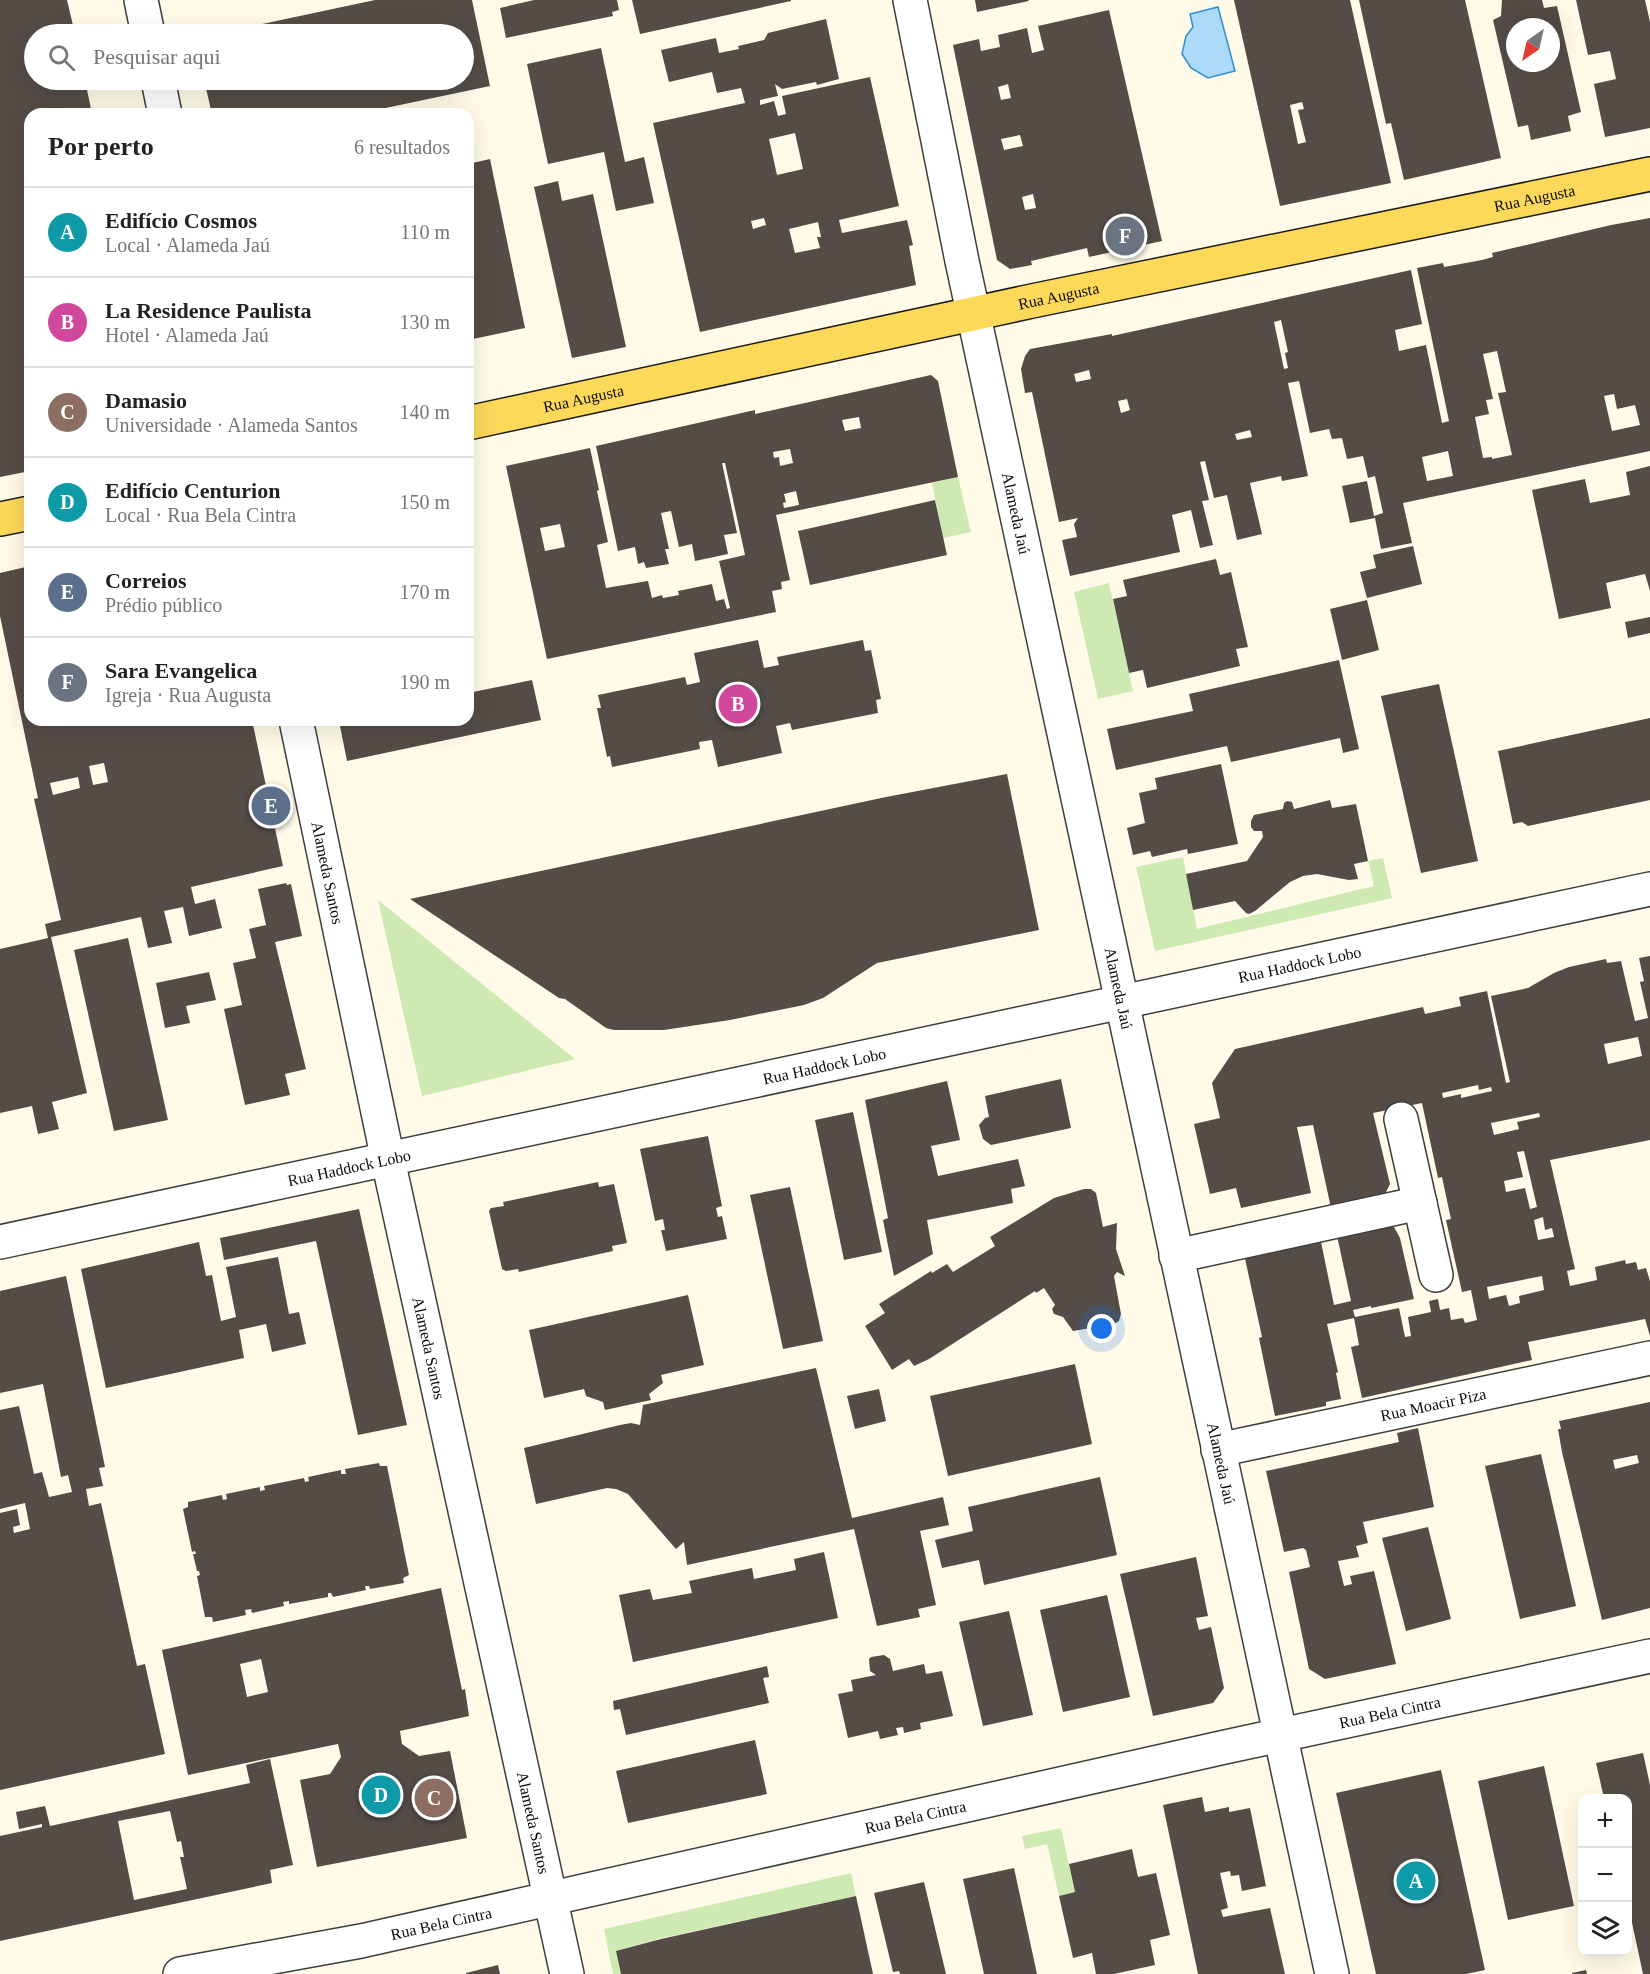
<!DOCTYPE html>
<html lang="pt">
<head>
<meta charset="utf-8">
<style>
	body { margin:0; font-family:Georgia,serif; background:#f6f6f6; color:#222 }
	.controls { position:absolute; right:18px; bottom:18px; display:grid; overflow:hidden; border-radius:12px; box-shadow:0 6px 24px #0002 }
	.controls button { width:54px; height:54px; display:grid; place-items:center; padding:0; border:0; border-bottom:2px solid #e0e0e0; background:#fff; color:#222; font:30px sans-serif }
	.compass { position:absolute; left:1506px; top:18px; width:54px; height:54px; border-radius:50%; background:#fff; box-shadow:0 6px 24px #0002; rotate:214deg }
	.you { position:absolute; left:1102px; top:1329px; width:21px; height:21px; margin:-15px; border:4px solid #fff; border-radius:50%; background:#1a73e8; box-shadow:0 0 0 9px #1a73e833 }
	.badge { display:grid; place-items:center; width:39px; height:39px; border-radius:50%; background:#be1f24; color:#fff; font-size:20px; font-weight:700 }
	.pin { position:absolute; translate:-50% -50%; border:3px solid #fff; box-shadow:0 2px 6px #0006 }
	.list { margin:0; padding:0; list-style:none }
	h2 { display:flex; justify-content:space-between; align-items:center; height:78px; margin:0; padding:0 24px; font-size:26px }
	h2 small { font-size:20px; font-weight:400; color:#767676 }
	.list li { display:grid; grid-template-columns:39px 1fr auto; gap:18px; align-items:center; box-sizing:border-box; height:90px; padding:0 24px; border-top:2px solid #e0e0e0 }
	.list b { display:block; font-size:22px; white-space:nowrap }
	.list p { margin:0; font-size:20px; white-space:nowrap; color:#767676 }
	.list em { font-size:20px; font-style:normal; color:#767676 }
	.icon { flex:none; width:33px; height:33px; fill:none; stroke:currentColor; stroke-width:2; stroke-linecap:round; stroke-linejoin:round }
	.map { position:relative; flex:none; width:1650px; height:1974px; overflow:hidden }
	.search { position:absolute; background:#fff; box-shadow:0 6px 24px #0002; left:24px; top:24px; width:450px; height:66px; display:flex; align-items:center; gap:15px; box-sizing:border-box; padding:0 21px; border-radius:33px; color:#767676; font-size:22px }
	.panel { position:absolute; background:#fff; box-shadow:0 6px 24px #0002; left:24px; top:108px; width:450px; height:618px; border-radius:18px }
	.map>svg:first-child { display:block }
	.green { fill:#ceeab2 }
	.water { fill:#acdaf8; stroke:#308ed1; stroke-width:1.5 }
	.building { fill:#544c47; fill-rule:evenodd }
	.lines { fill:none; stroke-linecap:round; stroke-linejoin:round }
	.minor-casing { stroke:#3e3e3e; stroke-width:36 }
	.major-casing { stroke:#1c1c1c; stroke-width:36 }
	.minor { stroke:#fff; stroke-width:33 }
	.major { stroke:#fdd95a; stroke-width:33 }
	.labels { text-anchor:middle; stroke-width:6; stroke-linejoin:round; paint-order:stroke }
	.street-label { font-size:16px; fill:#0b0b0b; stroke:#fff }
</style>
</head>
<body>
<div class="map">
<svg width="1650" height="1974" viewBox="0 0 1650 1974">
	<rect width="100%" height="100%" fill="#fffbe8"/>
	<!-- green -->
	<g class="green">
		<path d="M958,477l13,55 -28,6 -11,-55z"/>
		<path d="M1109,583l24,108 -35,8 -24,-107z"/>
		<path d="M1183,857l14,72 177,-43 -6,-25 15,-3 9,40 -237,53 -19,-84z"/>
		<path d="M378,900l197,159 -153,37z"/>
		<path d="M1061,1828l14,64 -16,4 -12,-52 -22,5 -3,-13z"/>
		<path d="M851,1873l5,23 -194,42 -46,13 5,23h-8l-9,-45z"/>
	</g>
	<!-- water -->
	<path class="water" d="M1218,7l17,64 -27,7 -17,-10 -9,-14 4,-18 7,-9 -3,-13z"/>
	<!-- building -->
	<g class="building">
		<path d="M0,0h67l8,34h-41v46h51l7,34h-62v357l-30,6z"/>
		<path d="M375,0h97l18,86 -133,28h-145l-8,-34h260v-46h-248z"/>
		<path d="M534,0h83l2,10 -7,2 1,4 -107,22 -6,-30z"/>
		<path d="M632,0h159v1l-151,33z"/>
		<path d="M975,0h53l1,1 -52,11z"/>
		<path d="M1234,0h116l41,183 -111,23zM1302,102l2,7 -6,1 8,32 -8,2 -8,-39z"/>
		<path d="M1359,0h106l36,158 -97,22 -13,-57 -5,1z"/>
		<path d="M1502,0h40l2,8 13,-2 24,106 -13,4 3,15 -40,9 -3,-15 -10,2 -25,-107 8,-4zM1515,27h36v36h-36z"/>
		<path d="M1576,0h69l5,22v106l-45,9 -11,-53 22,-5 -6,-28 -22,4z"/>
		<path d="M1109,10l53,231 -73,16 -2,-9 -56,13 1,4 -22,4 -13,-9 -44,-215 26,-6 2,12 19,-4 -2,-12 29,-7 5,25 12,-3 -6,-24zM1008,84l3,14 -10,2 -3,-13zM1020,135l3,11 -19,4 -3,-11zM1033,194l3,14 -11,2 -3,-13z"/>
		<path d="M826,19l13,60 -22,6 -1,-3 -34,7 -7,-5 3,12 -18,4v5l14,-4 4,15 8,-2 -4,-18 88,-19 29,129 -60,14 3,13 65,-13 6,25 -4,1 7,39 -216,47 -47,-209 92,-20 -4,-15 -24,5 -5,-21 -43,10 -8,-32 55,-12 3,15 20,-4 -1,-3 26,-6 4,-7zM795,133l8,36 -26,6 -8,-36zM764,218l2,7 -13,4 -2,-8zM818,222l3,15h-4l3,11 -25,5 -6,-24z"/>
		<path d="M601,48l24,114 19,-5 10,46 -38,8 -12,-59 -56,12 -21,-100z"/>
		<path d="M490,159l35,169 -57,12v-176z"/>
		<path d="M558,181l4,20 31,-7 33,153 -54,11 -38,-171z"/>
		<path d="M1650,218v233l-247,52 9,40 -31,6 -6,-31 -25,5 -8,-37 25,-5 7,35 9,-3 -8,-37 -7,2 -5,-22 -16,3 -5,-21 -10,1 -3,-10 -19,4 -11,-52 -11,2 20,93 -26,5 -1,-5 -31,7 12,51 -25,6 -10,-45 -13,3 -9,-37 -5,1 9,38 -7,1 11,44 -13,3 -9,-38 -19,5 8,37 -110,24 -8,-36 15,-3 -3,-13 4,-6 -19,4 -27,-130 -7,1 -4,-24 4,-13 5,-7 82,-15v2l299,-66 11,54 -27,6 4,21 27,-6 16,78 7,-2 -32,-153 26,-5 1,4 38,-7 11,-3 -1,-4 119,-28zM1281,320l7,32 -3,1 3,15 -4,1 -10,-47zM1497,351l9,41 -8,1 14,62 -20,4v-2l-9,1 -8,-41 14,-3 -3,-14 7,-1 -10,-45zM1089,370l2,9 -15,3 -2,-8zM1614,394l3,15 18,-4 5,20 -28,6 -8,-35zM1127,399l3,11 -9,3 -3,-12zM1250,430l2,7 -15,3 -2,-6zM1448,451l5,25 -26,5 -5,-24z"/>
		<path d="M931,375l7,6 20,96 -182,38 14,65 -9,2 1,7 -10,2 4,21 -229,47 -41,-193 84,-18 9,42 -2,1 11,51 -11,3 9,43 42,-7 4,17 10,-3 1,3 16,-3 -1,-4 34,-7 4,17 8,-2 3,10 3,-1 -11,-47 26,-6 -20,-92h-3l15,70 -13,2 4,19 -33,7 -3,-17 -13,3 -8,-36 -10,2 8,36h-4l4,15 -23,4 -2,-6 -6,2 -3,-17 -17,4 -22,-105 159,-36v4zM859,417l2,11 -16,3 -3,-11zM790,449l3,14 -13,3 -1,-9 -5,1 -1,-6zM796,491l3,14 -15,3 -1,-5 3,-1 -2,-8zM560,524l5,23 -20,4 -5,-23z"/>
		<path d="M1650,466v125l-5,-17 -39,9 5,25 -52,11 -27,-129 53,-11 5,24 40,-8 -4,-23z"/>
		<path d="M935,500l12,55 -137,30 -12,-54z"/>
		<path d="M1413,546l9,38 -55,14 -7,-26 16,-4 -3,-13z"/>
		<path d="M1216,559l4,16 11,-3 17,75 -12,2 4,17 -93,22 -4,-18 -14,3 -16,-74 14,-3 -4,-16z"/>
		<path d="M30,566v154h222l31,146 -92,21 4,17 20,-5 7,29 -33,8 -6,-29 -19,4 8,32 -24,5 -7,-31 -90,20 36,156 -35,9 7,27 -21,5 -6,-28 -32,7v-164l48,-11 -3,-14 16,-4 -27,-121 4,-1 -38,-182v-43zM104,763l4,19 -15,3 -4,-19zM78,777l2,11 -27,7 -3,-12z"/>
		<path d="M1367,600l12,50 -37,10 -12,-51z"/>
		<path d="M1650,617v16l-22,5 -3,-16z"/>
		<path d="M758,640l6,28 15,-3 -2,-8 86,-17 2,11 6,-1 10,49 -5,1 2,13 -86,17 -2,-7 -14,3 6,27 -64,14 -6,-27 -13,2 1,7 -88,18 -2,-11 -3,1 -10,-49h4l-3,-13 87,-18 2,8 13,-3 -6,-29z"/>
		<path d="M1339,660l20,89 -16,4 -3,-15 -109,24 -4,-16 -111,24 -9,-41 86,-18 -4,-17z"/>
		<path d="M532,680l9,40 -194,41 -8,-40 129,-1v-27z"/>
		<path d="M1439,684l39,177 -57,12 -40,-177z"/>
		<path d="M1650,718v82l-122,26 -6,-4 -9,2 -15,-73z"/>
		<path d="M1221,764l17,80 -50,10 -1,-5 -35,8 -2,-6 -17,4 -6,-27 18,-5 -6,-30 18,-4 -2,-11z"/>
		<path d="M1007,774l32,156 -162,33 -54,35 -19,7 -74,15 -66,10h-50l-8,-2 -41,-29 -6,-1 -149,-99 476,-102z"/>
		<path d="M1330,800l2,8 24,-4 12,57 -14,3 4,15 -9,1 -32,-6 -14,2 -13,6 -35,29 -6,3 -3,-1 -11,-12 -42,9 -7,-36 61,-13 16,-24 -1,-6h-8l-3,-4v-6l3,-6 29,-6 1,-6 3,-2 5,1 2,7z"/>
		<path d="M286,883l1,2 4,-1 11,52 -27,6 31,127 -21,5 5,21 -45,10 -21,-96 18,-4 -9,-42 23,-5 -7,-29 17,-4 -8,-36z"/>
		<path d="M128,938l40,182 -54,11 -40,-181z"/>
		<path d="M1650,956v184l-100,20 25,109 -8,2 3,15 27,-6 -2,-13 30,-7 1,4 10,-2 2,8 8,-2 4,13v55l-5,-17 -117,23 4,18 -170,38 -11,-51 8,-2 -5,-27 -27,6 11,48 -2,1 5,26 -15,3v4l-51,10 -16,-78 3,-1 -18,-83 76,-17 14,68 17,-4 -15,-70 49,-9 9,5 6,11 14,61 -43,9v-2l-18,4 2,7 44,-9 6,29 6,-1 -3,-19 23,-5 -2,-11 9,-2 2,11 9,-2 2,12 12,-2 2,5 12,-3 -6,-30 -9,2 -16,-72 5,-1 -2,-9 -7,-33 -4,1 -16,-75 -49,10 17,71 -7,14 -52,10 -18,-83 -16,2 14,66 -70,15 -5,-20 -26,6 -16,-70 26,-6 -8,-35 23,-34 188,-42 2,7 36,-8 -2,-9 28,-6 19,92 4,-1 -19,-86 37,-8 26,-15 15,-6 37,-8 1,4 14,-2 14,60 13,-3 -8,-36 4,-1 -5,-23zM1638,1037l4,19 -34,8 -4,-20zM1478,1085l1,5 12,-3 1,4 -31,7v-4l-18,4 -1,-5zM1539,1113l1,4 -23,5 2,7 -25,6 -3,-12zM1524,1151l13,56 -7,2 -5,-21 -19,4 -2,-11 19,-4 -6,-25zM1543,1217l2,13 7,-2 2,9 -16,3 -4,-20zM1542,1276l2,14 -25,6 1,7 -11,3 -3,-11 -17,4 -2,-12z"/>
		<path d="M209,972l7,28 -30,6 4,17 -25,5 -9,-45z"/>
		<path d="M1061,1079l10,49 -80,17 -8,-6 -4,-14 6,-7 4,-1 -4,-21z"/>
		<path d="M947,1081l13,59 -29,6 7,30 80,-17 7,27 -14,3 2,14 -86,17 6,34 -39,22 -11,-56 5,-2 -23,-118z"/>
		<path d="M853,1112l29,140 -38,8 -29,-140z"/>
		<path d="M708,1136l14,70 -6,2 2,9 4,-1 5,23 -61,12 -5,-21h4l-2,-11 -8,2 -15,-72z"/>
		<path d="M598,1182l1,5 15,-3 13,59 -15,3 1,5 -94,21 -1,-3 -12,2 -4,-2 -13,-58 2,-3 13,-2 -1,-4z"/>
		<path d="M790,1187l33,154 -40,8 -33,-154z"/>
		<path d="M1084,1189h7l5,4 7,34 14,-4 -1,26 9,27 -8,-4 -3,4 7,38 -2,7 -5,3 -41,7 -10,-14 -9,-3 -2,-5 3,-4 -11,-17 -8,5 -1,-2 -106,68 -15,7 -5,-7 -17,11 -27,-44 20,-13 -6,-9 52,-33 1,2 15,-9 6,8 42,-26 -5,-9 64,-39z"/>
		<path d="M359,1209l48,216 -49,10 -42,-194 -92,19 -4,-22z"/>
		<path d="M199,1242l7,34 6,-1 9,46 15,-4 -10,-50 52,-10 11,57 10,-2 7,32 -34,8 -6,-28 -27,6 5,28 -138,30 -25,-119z"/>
		<path d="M66,1276l39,191 -6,1 4,18 -17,3 3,17 12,-3 36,163 8,-2 20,90 -165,36v-277l17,-4 3,16 -7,2 1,6 16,-4 -5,-26 -25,6v-99l19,-4 15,68 8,-2 7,25 23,-5 -4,-17 -7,2 -18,-93 -43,9v-102z"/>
		<path d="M688,1295l16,70 -43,10 2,8 -14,11 2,6 -46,10 -2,-8 -17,-6 -2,-7 -40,9 -15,-68z"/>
		<path d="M1075,1364l17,80 -144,32 -18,-80z"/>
		<path d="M816,1368l36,150 91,-21 6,28 -29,6 16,74 -18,4 2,8 -43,9 -23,-97 -167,36 -3,-23 -8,7 -48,-55 -12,-5 -9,-1 -71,16 -12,-56 96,-23 11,-2 9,2 3,-20z"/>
		<path d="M879,1389l7,32 -31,8 -8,-33z"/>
		<path d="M1650,1402v206l-48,12 -40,-168 -4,-23h3l-2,-8zM1637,1455l2,8 -24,6 -2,-9z"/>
		<path d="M1418,1428l16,79 -71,15 5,21 -12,3 3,11 -21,4 6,25 8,-2 -2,-8 24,-5 22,93 -71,15 -16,-10 -20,-97 21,-5 -4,-17 -3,-2 -19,4 -18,-81 133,-29 -2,-9z"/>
		<path d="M1541,1454l35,152 -56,13 -35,-153z"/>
		<path d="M379,1463l1,3h7l22,109 -6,3 1,5 -34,6 -1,-3h-4l1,4 -33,7 -2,-4h-3v4l-39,7v-3l-6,1 1,4 -32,7 -1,-4 -6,1 1,5 -33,7 -1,-5h-7l-8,-41 3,-1 -1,-4h-2l-4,-17h3l-1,-3 -3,1 -9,-43 5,-2v-5l34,-7 1,5 4,-1 -1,-5 34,-7v4l5,-1 -1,-4 40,-8 1,4 4,-1 -1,-4 33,-7v4h5l-1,-5z"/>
		<path d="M1100,1477l17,78 -133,30 -5,-25 -37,8 -7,-28 38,-9 -5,-24z"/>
		<path d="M1428,1527l23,92 -45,12 -24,-93z"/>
		<path d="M824,1552l14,66 -205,44 -14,-67 31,-6 3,11 39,-7 -3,-12 63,-13 2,11 42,-9 -2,-11z"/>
		<path d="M1196,1557l12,59 -12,2 3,12 12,-3 13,61 -11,15 -60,13 -33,-142z"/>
		<path d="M441,1588l21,102 3,-1 4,27 -69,15 2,13 17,12 31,-5 17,87 -150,29 -17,-87 30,-6 11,-17 -3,-13 -150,31 -26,-125zM261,1659l7,33 -21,5 -7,-33z"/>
		<path d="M1107,1595l23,102 -67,15 -23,-102z"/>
		<path d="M1009,1611l24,104 -50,11 -24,-104z"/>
		<path d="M884,1655l6,4 3,12 31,-7 2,10 16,-3 11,45 -33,7 1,6 -17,4 -1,-6 -7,1 2,7 -18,4 -2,-8 -30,7 -10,-44 15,-3 -2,-11 25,-5 -6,-4 -1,-12 2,-2z"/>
		<path d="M767,1666l2,11 -6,1 6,25 -143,32 -6,-26 -6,1 -1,-9z"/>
		<path d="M755,1740l12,54 -139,29 -12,-52z"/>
		<path d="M1643,1753l7,32v189h-7l-15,-70v-106h-24l-8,-35z"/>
		<path d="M270,1759l23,106 -23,5 2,13 -272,58v-105l42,-9v-3l-23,5 -3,-17 29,-6 5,20 200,-43 -4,-18zM170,1811l7,31 4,-1 3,16h-4l7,32 -53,11 -16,-79z"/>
		<path d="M1544,1766l30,140 -66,14 -30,-139z"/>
		<path d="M1441,1770l44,200 -19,4h-90l-40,-181z"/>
		<path d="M1202,1797l3,15 24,-5v5l21,-4 16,78 -24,5 -3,-16 -8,1 -1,-5 -10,2 8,35 -7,2 2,7 47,-9 15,66h-87l-35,-169z"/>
		<path d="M1132,1849l6,28 18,-4 14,62 -20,5 5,25 -41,9h-18l-4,-21 -19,5 -14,-62 16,-4 -6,-28z"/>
		<path d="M1014,1868l23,106h-53l-21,-95z"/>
		<path d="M924,1882l22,92h-46l-1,-3 -6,1 -19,-79z"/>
		<path d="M856,1896l17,78h-252l-5,-23 45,-12z"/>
		<path d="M498,1965l2,9h-34v-1z"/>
		<path d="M1586,1970l1,4h-15v-1z"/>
	</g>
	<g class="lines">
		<defs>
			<g id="minor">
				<path d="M141,0l7,34"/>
				<path id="s1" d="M910,0l52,261 370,1713"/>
				<path d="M158,80l7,34"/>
				<path id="s2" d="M296,720l92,440 179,814"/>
				<path d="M1401,1119l35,156"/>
				<path id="s3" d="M0,1242l1650,-353"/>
				<path d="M1176,1256l244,-53"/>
				<path id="s4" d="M1218,1450l432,-92"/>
				<path id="s5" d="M180,1974l181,-33 864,-194 425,-91"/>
			</g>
			<g id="major">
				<path id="s6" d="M468,423l564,-122 618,-127"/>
				<path d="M0,519l30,-6"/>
			</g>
		</defs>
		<!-- minor casing -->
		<use href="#minor" class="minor-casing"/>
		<!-- major casing -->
		<use href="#major" class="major-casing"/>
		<!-- minor -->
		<use href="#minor" class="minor"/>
		<!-- major -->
		<use href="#major" class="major"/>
	</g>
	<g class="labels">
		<!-- street labels -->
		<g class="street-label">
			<text dy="6" stroke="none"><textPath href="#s6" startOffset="1090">Rua Augusta</textPath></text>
			<text dy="6" stroke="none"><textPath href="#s6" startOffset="604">Rua Augusta</textPath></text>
			<text dy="6" stroke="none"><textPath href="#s6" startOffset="118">Rua Augusta</textPath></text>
			<text dy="6" stroke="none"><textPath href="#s1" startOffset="524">Alameda Jaú</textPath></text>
			<text dy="6" stroke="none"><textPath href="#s2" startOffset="156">Alameda Santos</textPath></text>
			<text dy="6" stroke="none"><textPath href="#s3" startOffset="1329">Rua Haddock Lobo</textPath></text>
			<text dy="6" stroke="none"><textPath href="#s1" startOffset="1010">Alameda Jaú</textPath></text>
			<text dy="6" stroke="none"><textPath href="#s3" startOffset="843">Rua Haddock Lobo</textPath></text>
			<text dy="6" stroke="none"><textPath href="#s3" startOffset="357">Rua Haddock Lobo</textPath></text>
			<text dy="6" stroke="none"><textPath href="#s2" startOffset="642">Alameda Santos</textPath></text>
			<text dy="6" stroke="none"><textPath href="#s4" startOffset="220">Rua Moacir Piza</textPath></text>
			<text dy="6" stroke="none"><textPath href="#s1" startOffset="1496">Alameda Jaú</textPath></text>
			<text dy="6" stroke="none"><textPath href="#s5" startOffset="1238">Rua Bela Cintra</textPath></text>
			<text dy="6" stroke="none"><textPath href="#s5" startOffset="752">Rua Bela Cintra</textPath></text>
			<text dy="6" stroke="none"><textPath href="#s2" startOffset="1128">Alameda Santos</textPath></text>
			<text dy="6" stroke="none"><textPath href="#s5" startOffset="266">Rua Bela Cintra</textPath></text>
		</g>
	</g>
</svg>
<div class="controls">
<button>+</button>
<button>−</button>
<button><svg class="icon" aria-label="layers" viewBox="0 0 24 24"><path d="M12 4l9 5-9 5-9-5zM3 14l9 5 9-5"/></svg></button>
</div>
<svg class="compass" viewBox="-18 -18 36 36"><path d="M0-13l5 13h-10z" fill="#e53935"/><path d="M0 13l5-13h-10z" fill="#767676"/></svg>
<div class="you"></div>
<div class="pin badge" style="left:1416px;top:1881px;background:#0f9aa8">A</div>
<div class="pin badge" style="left:738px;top:704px;background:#d1479c">B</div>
<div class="pin badge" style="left:434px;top:1798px;background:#8d6e63">C</div>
<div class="pin badge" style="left:381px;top:1795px;background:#0f9aa8">D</div>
<div class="pin badge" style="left:271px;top:806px;background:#5c6f8a">E</div>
<div class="pin badge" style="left:1125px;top:236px;background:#6b7280">F</div>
<div class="search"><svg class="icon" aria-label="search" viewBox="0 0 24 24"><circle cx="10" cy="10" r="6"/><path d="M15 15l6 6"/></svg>Pesquisar aqui</div>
<section class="panel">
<h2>Por perto<small>6 resultados</small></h2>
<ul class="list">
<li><span class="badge" style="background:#0f9aa8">A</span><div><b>Edifício Cosmos</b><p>Local · Alameda Jaú</p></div><em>110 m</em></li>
<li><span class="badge" style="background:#d1479c">B</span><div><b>La Residence Paulista</b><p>Hotel · Alameda Jaú</p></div><em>130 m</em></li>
<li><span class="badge" style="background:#8d6e63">C</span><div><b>Damasio</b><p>Universidade · Alameda Santos</p></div><em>140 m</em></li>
<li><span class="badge" style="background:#0f9aa8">D</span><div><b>Edifício Centurion</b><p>Local · Rua Bela Cintra</p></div><em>150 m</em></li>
<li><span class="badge" style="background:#5c6f8a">E</span><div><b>Correios</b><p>Prédio público</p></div><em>170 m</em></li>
<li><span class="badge" style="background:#6b7280">F</span><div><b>Sara Evangelica</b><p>Igreja · Rua Augusta</p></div><em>190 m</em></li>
</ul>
</section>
</div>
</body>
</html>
